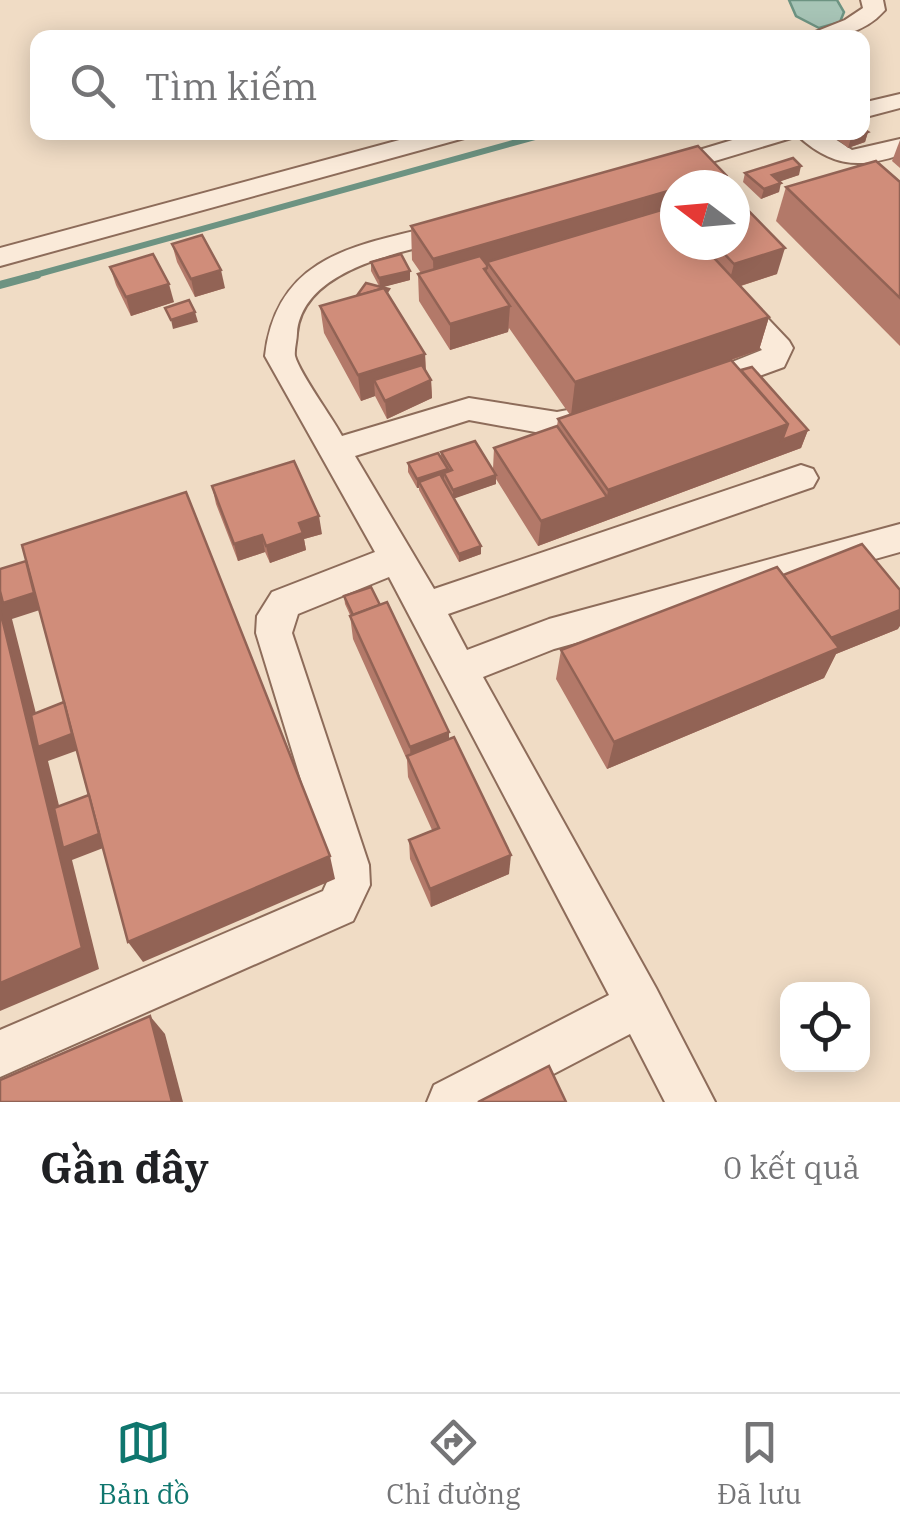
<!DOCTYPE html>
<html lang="vi">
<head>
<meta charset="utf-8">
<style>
	body { margin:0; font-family:"IBM Plex Serif",serif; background:#f6f6f6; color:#202124 }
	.controls { position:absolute; right:30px; bottom:30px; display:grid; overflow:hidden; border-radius:20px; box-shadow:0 5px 25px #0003 }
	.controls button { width:90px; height:90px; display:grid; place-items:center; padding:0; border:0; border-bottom:2px solid #e0e0e0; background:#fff; color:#202124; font:50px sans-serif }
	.compass { position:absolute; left:660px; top:170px; width:90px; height:90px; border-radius:50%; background:#fff; box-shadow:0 5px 25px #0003; rotate:286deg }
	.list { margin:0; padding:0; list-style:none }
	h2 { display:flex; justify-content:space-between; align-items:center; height:130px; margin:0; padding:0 40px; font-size:42px }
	h2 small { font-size:32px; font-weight:400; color:#757577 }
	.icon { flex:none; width:55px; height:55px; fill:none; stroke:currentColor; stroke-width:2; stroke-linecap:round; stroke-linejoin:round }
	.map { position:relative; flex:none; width:900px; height:1102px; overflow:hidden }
	.search { position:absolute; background:#fff; box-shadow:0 5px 25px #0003; left:30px; right:30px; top:30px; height:110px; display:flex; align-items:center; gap:25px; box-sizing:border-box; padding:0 35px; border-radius:20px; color:#757577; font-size:38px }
	.sheet { height:290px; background:#fff }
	nav { display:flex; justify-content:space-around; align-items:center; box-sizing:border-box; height:140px; border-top:2px solid #e0e0e0; background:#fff; font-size:28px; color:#757577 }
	nav a { display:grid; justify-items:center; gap:5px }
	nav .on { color:#0f766e }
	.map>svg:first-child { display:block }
	.water { fill:#a7c4b6; stroke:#6d9382; stroke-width:2.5 }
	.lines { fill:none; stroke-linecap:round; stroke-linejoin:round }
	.stream-far1 { stroke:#6d9382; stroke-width:6 }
	.stream { stroke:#6d9382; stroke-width:8 }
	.minor-casing { stroke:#8d6c5a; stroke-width:4 }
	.minor { fill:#faead9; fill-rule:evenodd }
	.wall { fill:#b37969 }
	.shaded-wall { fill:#926355 }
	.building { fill:#d08d7a; stroke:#926355; stroke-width:2.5 }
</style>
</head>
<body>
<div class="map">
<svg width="900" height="1102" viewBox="0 0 900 1102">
	<rect width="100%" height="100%" fill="#f0dcc5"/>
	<!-- water -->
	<path class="water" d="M789,0h48l7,12 -4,10 -21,6 -23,-12z"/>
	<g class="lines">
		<!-- stream-far1 -->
		<path class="stream-far1" d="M28,277l525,-145"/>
		<!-- stream -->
		<path class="stream" d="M0,285l37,-10"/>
		<defs>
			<g id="minor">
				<path d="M861,0h22l2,10c-23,26 -52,28 -85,28l45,-18 18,-12z"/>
				<path d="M900,94v14l-38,10v-15z"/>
				<path d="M429,132h42l-3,5 -468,129v-18z"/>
				<path d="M759,132h65l28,18 48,-11v16c-42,14 -69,11 -102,-19l-133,40 -13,-8 4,-5z"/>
				<path d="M456,221l14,9 -4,6c-53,14 -163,29 -169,97 0,7 -3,17 -2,23 5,18 37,61 47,80l127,-38 88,14 48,-9 11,3 5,8 -5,8 -59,14 -88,-16 -114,36 79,133 367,-124 12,4 5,9 -5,9 -365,127 19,36 82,-31 351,-95v28l-346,97 -71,28 173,311 59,114h-50l-35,-68 -130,68h-73l7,-17 175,-90 -220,-418 -91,37 -6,19 77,232 1,20 -17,36 -353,156v-47l323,-139 4,-9v-17l-71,-232 1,-17 15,-24 103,-40 -110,-196c12,-108 104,-112 191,-135z"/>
				<path d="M675,238v7h23l91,96 4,7 -9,19 -76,28 -11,-3 -5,-8 5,-8 65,-26 -90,-99 -4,-6z"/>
			</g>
		</defs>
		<!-- minor casing -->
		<use href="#minor" class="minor-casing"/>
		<!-- minor -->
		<use href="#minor" class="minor"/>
	</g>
	<!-- wall -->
	<g class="wall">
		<path d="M837,132h31l-3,10 -17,6 -12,-10z"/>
		<path d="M900,140v28l-8,-7z"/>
		<path d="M745,173l54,2 -19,6 -1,11 -18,7 -18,-17z"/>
		<path d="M900,182v164l-124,-125 10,-34z"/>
		<path d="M675,185v60h60l42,29 -36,12 28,31 -10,33 -27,10 9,10 67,60 -7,18 -263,98 -42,-67v5l-42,14 27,56 -22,8 -40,-72v-2h-2l-9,-16v-9l33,-6v-5l52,17 1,-21 63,-22 1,-7 12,-4 -61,-87 -1,4 -58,18 -31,-49 -1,-27 3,-1 -9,-13 -1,-34z"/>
		<path d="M172,244l53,44 -30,9 -18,-35z"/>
		<path d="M371,262l39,9v9l-28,7 43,67 1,17 5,9 1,18 -45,21 -12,-23 -14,5 -37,-68 -4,-27 36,-10 23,-10 -8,-15z"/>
		<path d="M110,267l64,35 -43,14 -15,-31z"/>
		<path d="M212,486l110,48 -18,5 2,11 -36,13 -5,-11 -27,9 -22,-57z"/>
		<path d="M783,575l115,54 -62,25 -12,24 -217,91 -51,-90 5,-29z"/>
		<path d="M344,596l105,143 60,135 -78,33 -21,-48 -1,-19 23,-10 -24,-53 -1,-17 -54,-121 -3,-24 -5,-11z"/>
	</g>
	<!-- shaded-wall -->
	<g class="shaded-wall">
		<path d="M868,132l-3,10 -17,6 3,-10z"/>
		<path d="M801,166l-2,9 -29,10 2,-10z"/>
		<path d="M726,175l-2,10h-33z"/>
		<path d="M781,183l-2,9 -18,7 3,-10z"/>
		<path d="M675,189v12l-5,22 -183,39 -1,32 -52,-1 -1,-34z"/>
		<path d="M785,248l-8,26 -50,16 7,-26z"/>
		<path d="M221,270l4,18 -30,9 -4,-18z"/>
		<path d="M410,271v9l-30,8 -1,-10z"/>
		<path d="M169,284l5,18 -43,14 -5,-19z"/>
		<path d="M510,306l-2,26 -58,18v-26z"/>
		<path d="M195,312l3,10 -25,7 -2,-9z"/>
		<path d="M769,317l-10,33 -188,65 4,-33z"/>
		<path d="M425,354l1,26h-52l1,16 -14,5 -3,-26z"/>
		<path d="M431,380l1,18 -45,21 -2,-18z"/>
		<path d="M788,424l20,6 -7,18 -263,98 3,-25 66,-24 1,-7z"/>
		<path d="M448,469v9l-4,-5v6l-25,3v6h-2v-9z"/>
		<path d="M496,475v9l-43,15v-9z"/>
		<path d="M319,516l3,18 -18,5 2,11 -36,13 -4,-17 33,-23z"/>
		<path d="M262,535l3,17 -27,9 -4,-17z"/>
		<path d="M481,546v8l-22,8v-8z"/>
		<path d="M0,580l38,11 8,17 -34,11 32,126 32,-12 8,15 -36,13 21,85 33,-14 9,13 -39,15 27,109 -99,42z"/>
		<path d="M900,610v16l-2,3 -62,25 -12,24 -217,91 7,-27 214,-103z"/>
		<path d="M449,732v22l-38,11 -1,-18z"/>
		<path d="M511,855l-2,19 -78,33 -1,-18z"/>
		<path d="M330,856l5,23 -192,83 -15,-20z"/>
		<path d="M150,1016l15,18 18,68h-11z"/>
	</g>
	<!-- building -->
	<g class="building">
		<path d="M862,128l6,4 -17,6 -8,-6h19z"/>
		<path d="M698,146l28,29 -35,10h-16v4l-242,70 -22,-33z"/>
		<path d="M793,158l8,8 -29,9 9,8 -17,6 -19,-16z"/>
		<path d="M876,161l24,21v116l-114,-111z"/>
		<path d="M735,197l50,51 -51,16 -18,-19h19z"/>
		<path d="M668,208l7,8v29h27l67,72 -194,65 -88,-120z"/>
		<path d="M202,235l19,35 -30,9 -19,-35z"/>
		<path d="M153,254l16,30 -43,13 -16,-30z"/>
		<path d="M401,254l9,17 -31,7 -8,-16z"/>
		<path d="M480,256l7,9v3l-3,1 26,37 -60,18 -32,-50z"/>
		<path d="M366,283l23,6 -2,3 -3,-4 -23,7 -3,-1z"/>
		<path d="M384,288l41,66 -67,21 -38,-69z"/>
		<path d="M189,300l6,12 -24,8 -6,-12z"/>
		<path d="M731,360l57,64 -180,66 -50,-71z"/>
		<path d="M422,365l9,15 -46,21 -11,-21z"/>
		<path d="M752,367l56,63 -26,10 6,-16 -47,-54z"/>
		<path d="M557,426l50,71 -66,24 -47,-73z"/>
		<path d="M475,441l21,34 -43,15 -9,-17 8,-3 -11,-18z"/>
		<path d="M438,453l10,16 -31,10 -9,-16z"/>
		<path d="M294,461l25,55 -20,7 4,10 -37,13 -4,-11 -28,9 -22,-58z"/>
		<path d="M440,474l41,72 -22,8 -40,-72z"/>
		<path d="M186,492l144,364 -202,86 -106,-397z"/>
		<path d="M862,544l38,46v20l-69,28 -48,-63z"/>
		<path d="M26,561l8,32 -31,10 -3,-12v-22z"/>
		<path d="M777,567l62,81 -225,94 -53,-92z"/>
		<path d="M371,587l9,18 -27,10 -9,-19z"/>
		<path d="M387,602l62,130 -39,15 -60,-131z"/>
		<path d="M0,610l82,338 -82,35z"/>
		<path d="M64,702l8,32 -34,13 -7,-32z"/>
		<path d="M454,737l57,118 -81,34 -21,-49 30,-12 -32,-72z"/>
		<path d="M89,795l10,39 -36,14 -9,-40z"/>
		<path d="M150,1016l22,86h-172v-22z"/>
		<path d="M549,1066l17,36h-88z"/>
	</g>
</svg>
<div class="controls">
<button><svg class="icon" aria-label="locate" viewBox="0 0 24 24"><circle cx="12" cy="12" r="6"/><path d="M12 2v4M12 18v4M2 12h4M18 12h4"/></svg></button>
</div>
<svg class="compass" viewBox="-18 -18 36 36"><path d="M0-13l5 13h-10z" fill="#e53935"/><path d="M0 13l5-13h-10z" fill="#757577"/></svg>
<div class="search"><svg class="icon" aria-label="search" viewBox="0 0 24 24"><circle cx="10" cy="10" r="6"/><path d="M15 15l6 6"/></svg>Tìm kiếm</div>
</div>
<section class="sheet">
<h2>Gần đây<small>0 kết quả</small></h2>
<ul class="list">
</ul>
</section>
<nav>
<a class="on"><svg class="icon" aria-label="map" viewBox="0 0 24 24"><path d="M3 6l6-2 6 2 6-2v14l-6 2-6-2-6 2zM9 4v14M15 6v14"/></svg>Bản đồ</a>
<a><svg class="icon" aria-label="directions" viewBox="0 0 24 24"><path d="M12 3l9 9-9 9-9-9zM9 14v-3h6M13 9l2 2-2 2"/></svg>Chỉ đường</a>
<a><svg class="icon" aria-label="saved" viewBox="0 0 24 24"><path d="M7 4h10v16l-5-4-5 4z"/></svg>Đã lưu</a>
</nav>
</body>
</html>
